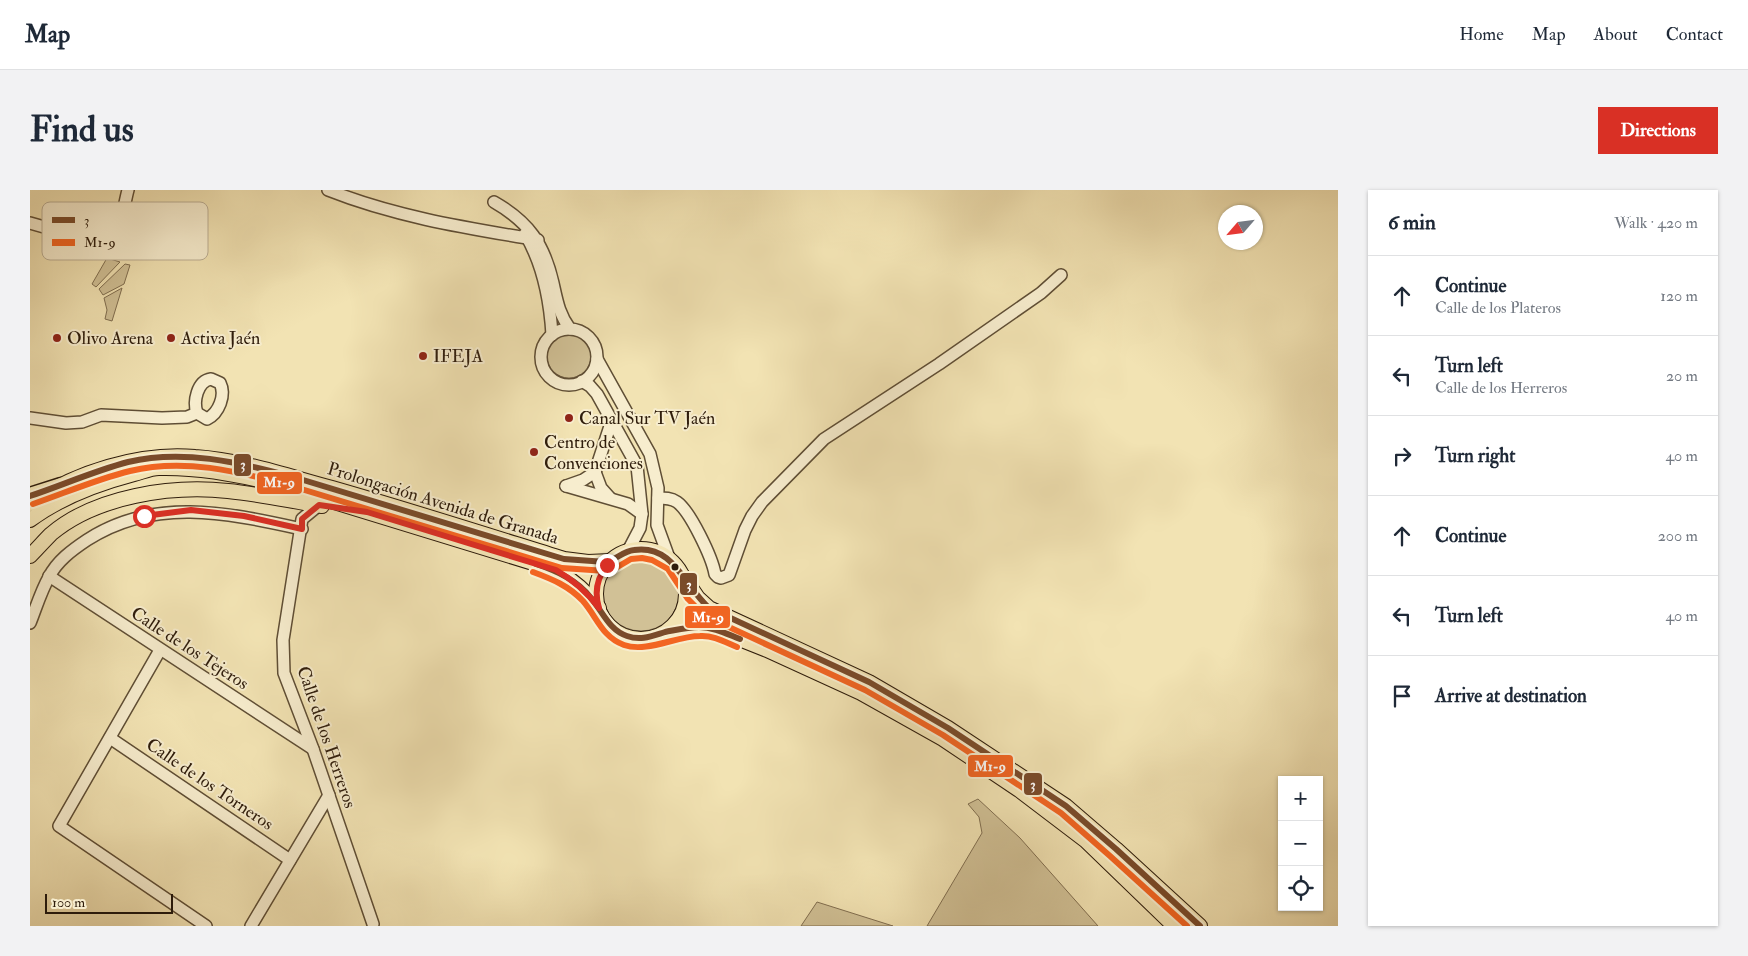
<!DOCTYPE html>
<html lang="en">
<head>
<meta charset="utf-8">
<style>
	body { margin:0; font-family:"IM FELL Double Pica",serif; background:#f2f2f3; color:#1f2937 }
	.controls { position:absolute; right:15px; bottom:15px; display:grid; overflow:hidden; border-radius:0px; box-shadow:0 1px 4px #0004 }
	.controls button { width:45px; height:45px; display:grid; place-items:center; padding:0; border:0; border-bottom:1px solid #e0e1e3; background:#fff; color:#1f2937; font:25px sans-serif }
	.compass { position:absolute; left:1188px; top:15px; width:45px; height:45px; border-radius:50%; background:#fff; box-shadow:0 1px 4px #0004; rotate:242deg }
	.scale { position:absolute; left:15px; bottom:12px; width:128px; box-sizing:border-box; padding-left:5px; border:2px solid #2e1c0b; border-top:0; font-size:14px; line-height:18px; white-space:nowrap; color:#2e1c0b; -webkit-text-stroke:4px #f7edce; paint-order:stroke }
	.stop { position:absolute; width:15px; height:15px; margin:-11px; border:4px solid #d93025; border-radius:50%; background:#fff }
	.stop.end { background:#d93025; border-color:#fff; box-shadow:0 1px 5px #0008 }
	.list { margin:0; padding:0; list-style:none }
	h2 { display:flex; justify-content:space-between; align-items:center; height:65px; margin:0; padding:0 20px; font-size:21px }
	h2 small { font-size:16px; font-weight:400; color:#747a83 }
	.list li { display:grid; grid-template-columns:32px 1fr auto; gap:15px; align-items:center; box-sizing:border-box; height:80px; padding:0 20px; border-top:1px solid #e0e1e3 }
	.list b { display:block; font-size:19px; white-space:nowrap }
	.list p { margin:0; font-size:16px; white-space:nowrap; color:#747a83 }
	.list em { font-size:16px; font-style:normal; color:#747a83 }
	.icon { flex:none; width:28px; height:28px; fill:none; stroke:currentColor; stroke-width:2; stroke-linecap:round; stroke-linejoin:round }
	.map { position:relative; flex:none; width:1308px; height:736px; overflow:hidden; border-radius:0px }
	header { display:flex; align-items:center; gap:30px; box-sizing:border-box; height:70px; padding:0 25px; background:#fff; border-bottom:1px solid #e0e1e3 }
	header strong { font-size:24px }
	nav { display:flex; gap:28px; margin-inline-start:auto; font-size:18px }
	.intro { display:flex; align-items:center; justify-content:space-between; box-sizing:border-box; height:120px; padding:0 30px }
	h1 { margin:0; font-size:35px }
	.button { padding:12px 22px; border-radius:0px; background:#d93025; color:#fff; font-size:18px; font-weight:700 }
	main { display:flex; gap:30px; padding:0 30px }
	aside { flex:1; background:#fff; border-radius:0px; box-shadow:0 1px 4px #0004 }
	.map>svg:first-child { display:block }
	.green { fill:#d1c196; stroke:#806e50 }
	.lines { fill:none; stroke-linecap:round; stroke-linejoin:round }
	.minor-casing { stroke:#5f4e35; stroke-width:14 }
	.major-casing { stroke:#2e1c0b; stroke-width:16 }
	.highway-casing { stroke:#2e1c0b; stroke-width:19 }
	.minor { stroke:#f7edce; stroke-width:11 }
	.major { stroke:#f2e3b3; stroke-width:14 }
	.highway { stroke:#f2e3b3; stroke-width:16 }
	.bus-1-casing { stroke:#f7edce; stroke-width:10 }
	.bus-2-casing { stroke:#f7edce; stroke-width:10 }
	.bus-1 { stroke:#7a4b2a; stroke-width:6 }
	.bus-2 { stroke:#f26522; stroke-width:6 }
	.route { stroke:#d93025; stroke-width:6 }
	.poi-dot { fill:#8f2418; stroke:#f7edce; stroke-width:2 }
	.bus-dot { fill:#2e1c0b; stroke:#f7edce; stroke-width:2 }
	.labels { text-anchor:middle; stroke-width:4; stroke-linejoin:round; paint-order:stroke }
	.poi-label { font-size:18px; fill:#2e1c0b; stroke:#f7edce; text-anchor:start }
	.street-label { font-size:18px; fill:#2e1c0b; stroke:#f7edce }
	.key { fill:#f7edce; stroke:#bbae94; stroke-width:1 }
	.key-label { font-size:14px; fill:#2e1c0b }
	.line-badge { stroke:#f7edce; stroke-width:2 }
	.badge-label { font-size:14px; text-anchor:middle; font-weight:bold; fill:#fff }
</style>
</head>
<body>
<header>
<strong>Map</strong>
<nav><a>Home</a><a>Map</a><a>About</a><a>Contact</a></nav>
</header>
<div class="intro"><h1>Find us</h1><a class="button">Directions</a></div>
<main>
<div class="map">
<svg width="1308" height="736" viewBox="0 0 1308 736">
	<rect width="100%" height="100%" fill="#f2e3b3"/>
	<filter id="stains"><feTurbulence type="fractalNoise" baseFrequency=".004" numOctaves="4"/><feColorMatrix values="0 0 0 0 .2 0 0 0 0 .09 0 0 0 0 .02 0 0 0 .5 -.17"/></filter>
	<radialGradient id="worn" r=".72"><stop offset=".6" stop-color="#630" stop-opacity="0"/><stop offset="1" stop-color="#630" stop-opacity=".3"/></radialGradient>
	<!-- green -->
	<g class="green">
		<path d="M77,68l13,4 -1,1 -23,24 -4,-3z"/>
		<path d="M95,74l5,1 -6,19 -21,11 -4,-6z"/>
		<path d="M92,98l-10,33 -7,-2 2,-9 -3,-12z"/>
		<circle cx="539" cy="166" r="22"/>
		<circle cx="611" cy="403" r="38"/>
		<path d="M948,609l42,39 78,88h-171l55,-93 -3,-16 -11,-13z"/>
		<path d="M787,712l76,24h-92z"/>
	</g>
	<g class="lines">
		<defs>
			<g id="minor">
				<path d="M298,0c68,27 139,38 210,50"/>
				<path d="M464,12c35,20 50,42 59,81 4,18 6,31 17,46"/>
				<path d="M0,33l67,19c24,0 26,-34 31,-52"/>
				<path d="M495,44c18,30 25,67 27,101"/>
				<circle cx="539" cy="167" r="28"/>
				<path d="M567,169l53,95 8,34 -1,37 12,33"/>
				<path d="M181,189l9,4c6,12 -1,30 -13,36l-10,-6c-4,-11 0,-32 14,-34z"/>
				<path d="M552,191l8,5 7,8 40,72 5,48 -2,14 -12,23"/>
				<path d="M0,228l36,5 16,-1 19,-7 61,3 25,-1 10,-4"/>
				<path d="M565,282l6,16 9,10"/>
				<path d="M536,296l17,-6 12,-8 17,-52"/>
				<path d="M536,296l62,18 14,10"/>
				<path d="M628,308c7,0 13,0 19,4 13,9 35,55 38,72l3,3 3,1 8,-3 16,-45 7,-14 10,-14 62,-63 115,-75 102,-71 20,-18"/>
				<path d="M289,315l-17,14 -19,121 1,33 29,76 60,175"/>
				<path d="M19,386l264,173"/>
				<path d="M0,433c6,-15 11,-32 19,-46 8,-16 23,-27 38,-37 68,-44 141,-27 215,-11"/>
				<path d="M130,460l-101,176 147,100"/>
				<path d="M80,548l180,122"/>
				<path d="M221,736l78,-131"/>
			</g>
			<g id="major">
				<path d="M0,314c44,-32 111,-52 165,-47 47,3 92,19 137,31 77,22 155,47 232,71l24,3 23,-1"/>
				<path d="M0,330c31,-23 66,-36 104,-46 8,-2 17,-6 25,-6 38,-1 73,6 110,14l287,88c17,10 31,22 43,38"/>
				<circle cx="611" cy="404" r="45"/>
				<path d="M0,366c7,-7 14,-15 21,-22 45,-38 120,-49 177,-43 31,3 62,10 94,15"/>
				<path d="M653,386l15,22 11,10 160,74 79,46 118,78 50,43 84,77"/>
				<path d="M635,443l29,-5h18l55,22 94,43 82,46 76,51 67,51 88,85"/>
			</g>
			<path id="highway" d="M0,306l31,-10"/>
		</defs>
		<!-- minor casing -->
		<use href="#minor" class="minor-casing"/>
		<!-- major casing -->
		<use href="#major" class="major-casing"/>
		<!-- highway casing -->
		<use href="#highway" class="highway-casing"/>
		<!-- minor -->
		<use href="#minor" class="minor"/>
		<!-- major -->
		<use href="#major" class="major"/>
		<!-- highway -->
		<use href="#highway" class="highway"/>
		<defs>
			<g id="bus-1">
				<path d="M0,306c33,-11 64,-25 98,-34 54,-13 110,0 162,14l274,83 42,3c10,-2 17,-11 28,-12 40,-6 50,36 75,58l160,74 79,46 118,78 50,43 84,77"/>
				<path d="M506,374c21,7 41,16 55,34 12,14 18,32 36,38 14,5 25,0 38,-4 11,-2 23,-5 34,-5 15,0 28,7 41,12"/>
			</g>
			<g id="bus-2">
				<path d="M3,314c32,-11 64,-25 97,-33 53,-13 107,0 158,14l274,83 44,3 8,-2 17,-10 11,-1 10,2 16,9 20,30 17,17 160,74 78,45 118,78 49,43 77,70"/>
				<path d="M503,382c19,7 36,14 50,29 14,16 19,36 41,44 23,8 52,-9 76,-9 13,-1 25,6 37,11"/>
			</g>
		</defs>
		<!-- bus-1 casing -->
		<use href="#bus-1" class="bus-1-casing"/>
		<!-- bus-2 casing -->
		<use href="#bus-2" class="bus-2-casing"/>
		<!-- bus-1 -->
		<use href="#bus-1" class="bus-1"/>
		<!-- bus-2 -->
		<use href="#bus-2" class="bus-2"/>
	</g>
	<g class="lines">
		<!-- route -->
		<path class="route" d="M114,326l47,-6 53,6 58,13v-10l17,-14 48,7 189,58c17,10 31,22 43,38 -5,-16 -2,-30 8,-43"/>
	</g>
	<!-- markers -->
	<g class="poi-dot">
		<circle cx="27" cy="148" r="5"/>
		<circle cx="141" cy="148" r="5"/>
		<circle cx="393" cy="166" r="5"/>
		<circle cx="539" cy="228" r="5"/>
		<circle cx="504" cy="262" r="5"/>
	</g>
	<circle class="bus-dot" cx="645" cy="377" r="4.5"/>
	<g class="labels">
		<!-- poi labels -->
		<g class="poi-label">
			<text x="37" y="154">Olivo Arena</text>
			<text x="151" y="154">Activa Jaén</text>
			<text x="403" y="172">IFEJA</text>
			<text x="549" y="234">Canal Sur TV Jaén</text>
			<text x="514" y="258">Centro de<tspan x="514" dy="21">Convenciones</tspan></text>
		</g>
		<!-- street labels -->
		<g class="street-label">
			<text transform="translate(413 313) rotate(17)" y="6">Prolongación Avenida de Granada</text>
			<text transform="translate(160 458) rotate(33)" y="6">Calle de los Tejeros</text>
			<text transform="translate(297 547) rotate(71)" y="6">Calle de los Herreros</text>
			<text transform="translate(180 594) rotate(34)" y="6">Calle de los Torneros</text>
		</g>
	</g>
	<!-- legend -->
	<rect x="12" y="12" width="166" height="58" rx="8" class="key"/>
	<rect x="22" y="27" width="23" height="6" fill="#7a4b2a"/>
	<rect x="22" y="49" width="23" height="7" fill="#f26522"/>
	<g class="key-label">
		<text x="54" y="35">3</text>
		<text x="54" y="57">M1-9</text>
	</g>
	<g class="line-badge">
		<rect x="203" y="263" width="19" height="24" rx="5" fill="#7a4b2a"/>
		<rect x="226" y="281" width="47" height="24" rx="5" fill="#f26522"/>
		<rect x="649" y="382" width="19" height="24" rx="5" fill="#7a4b2a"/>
		<rect x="654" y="415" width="47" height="24" rx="5" fill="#f26522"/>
		<rect x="937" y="564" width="47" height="24" rx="5" fill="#f26522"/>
		<rect x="993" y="582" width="20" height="24" rx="5" fill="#7a4b2a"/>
	</g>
	<g class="badge-label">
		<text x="213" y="279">3</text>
		<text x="249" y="297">M1-9</text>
		<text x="659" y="399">3</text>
		<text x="678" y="432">M1-9</text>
		<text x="960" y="581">M1-9</text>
		<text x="1003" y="599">3</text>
	</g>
	<rect width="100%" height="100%" filter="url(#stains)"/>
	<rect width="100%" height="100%" fill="url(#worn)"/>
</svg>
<div class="controls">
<button>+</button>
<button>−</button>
<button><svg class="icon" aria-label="locate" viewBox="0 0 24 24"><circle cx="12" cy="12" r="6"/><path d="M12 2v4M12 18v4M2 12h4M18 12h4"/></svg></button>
</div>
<svg class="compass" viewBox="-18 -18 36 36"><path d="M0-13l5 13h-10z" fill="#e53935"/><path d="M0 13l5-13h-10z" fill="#747a83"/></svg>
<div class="scale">100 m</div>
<div class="stop" style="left:114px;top:326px"></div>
<div class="stop end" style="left:577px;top:375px"></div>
</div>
<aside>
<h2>6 min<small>Walk · 420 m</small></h2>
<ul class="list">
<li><svg class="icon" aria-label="ahead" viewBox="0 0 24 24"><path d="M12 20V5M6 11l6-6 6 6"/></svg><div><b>Continue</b><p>Calle de los Plateros</p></div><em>120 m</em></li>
<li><svg class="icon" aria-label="left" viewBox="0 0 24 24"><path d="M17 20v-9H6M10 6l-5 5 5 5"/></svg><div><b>Turn left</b><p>Calle de los Herreros</p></div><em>20 m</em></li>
<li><svg class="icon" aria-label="right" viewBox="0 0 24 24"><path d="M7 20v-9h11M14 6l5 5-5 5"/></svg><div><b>Turn right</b></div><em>40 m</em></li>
<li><svg class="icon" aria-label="ahead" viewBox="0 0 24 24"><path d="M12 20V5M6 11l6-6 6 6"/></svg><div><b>Continue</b></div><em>200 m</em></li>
<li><svg class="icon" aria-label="left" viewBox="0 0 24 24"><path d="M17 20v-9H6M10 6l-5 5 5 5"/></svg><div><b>Turn left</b></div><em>40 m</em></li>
<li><svg class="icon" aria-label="arrive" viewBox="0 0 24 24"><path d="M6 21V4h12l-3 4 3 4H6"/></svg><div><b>Arrive at destination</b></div></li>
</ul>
</aside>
</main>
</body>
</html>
